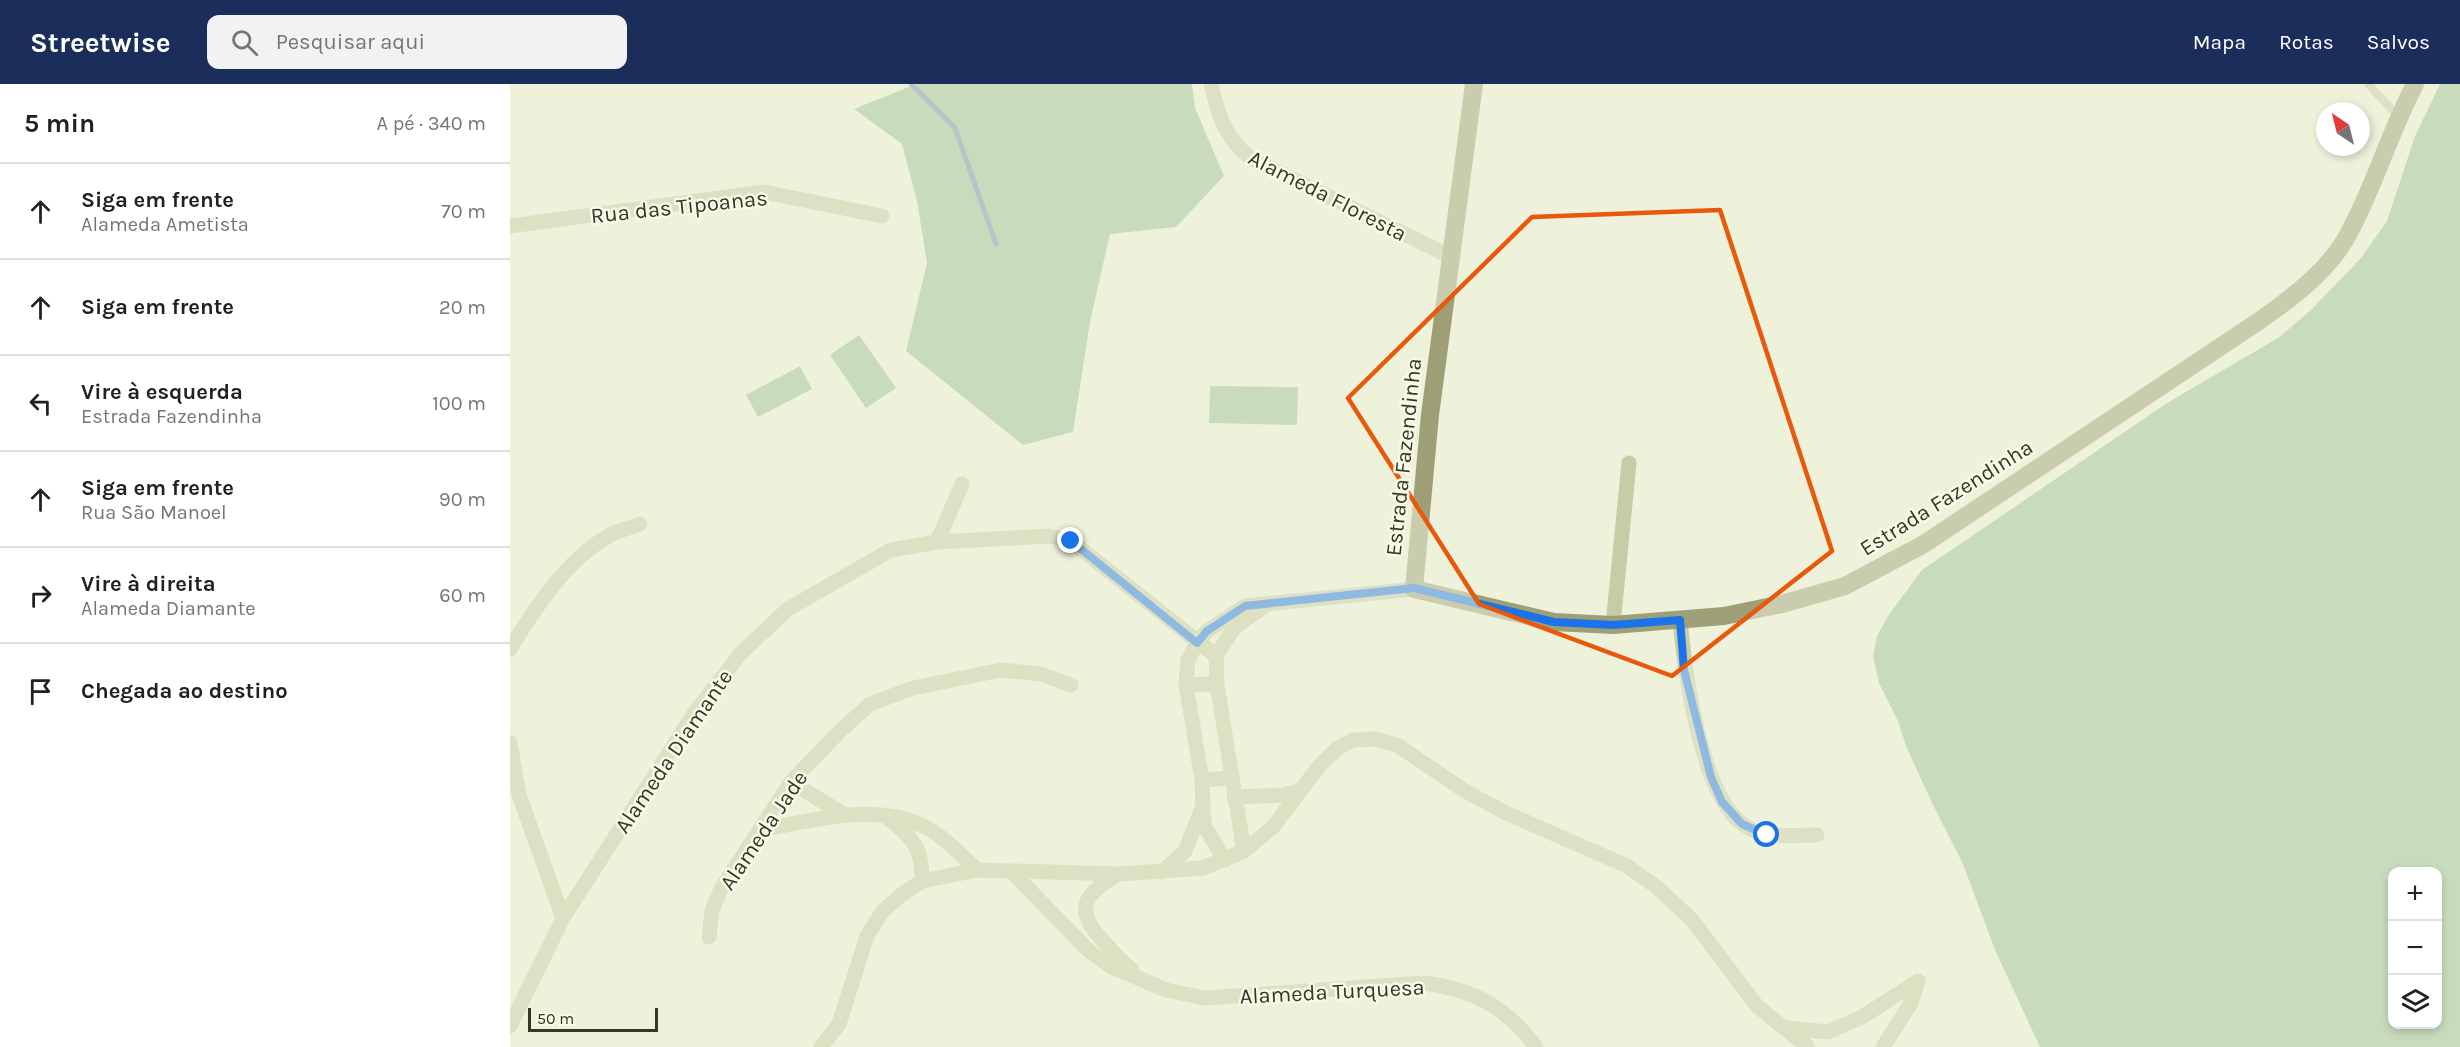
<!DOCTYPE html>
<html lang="pt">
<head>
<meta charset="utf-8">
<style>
	body { margin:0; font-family:Karla,sans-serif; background:#f2f2f2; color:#202124 }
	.controls { position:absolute; right:18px; bottom:18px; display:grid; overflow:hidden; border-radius:12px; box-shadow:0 3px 9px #0003 }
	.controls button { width:54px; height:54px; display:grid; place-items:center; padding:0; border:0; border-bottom:2px solid #e0e0e0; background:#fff; color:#202124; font:30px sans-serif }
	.compass { position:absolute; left:1806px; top:18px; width:54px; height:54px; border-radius:50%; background:#fff; box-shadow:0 3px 9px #0003; rotate:325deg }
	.scale { position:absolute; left:18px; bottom:15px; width:130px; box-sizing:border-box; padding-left:6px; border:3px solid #373627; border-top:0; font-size:16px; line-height:21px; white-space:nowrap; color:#373627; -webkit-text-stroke:4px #f6fae7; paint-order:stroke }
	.stop { position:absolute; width:18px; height:18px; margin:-14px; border:4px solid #1a73e8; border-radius:50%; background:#fff }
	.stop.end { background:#1a73e8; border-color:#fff; box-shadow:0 2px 6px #0008 }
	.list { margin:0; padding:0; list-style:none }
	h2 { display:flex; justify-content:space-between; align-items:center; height:78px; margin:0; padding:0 24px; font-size:26px }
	h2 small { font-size:20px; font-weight:400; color:#757577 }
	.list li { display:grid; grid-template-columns:39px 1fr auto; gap:18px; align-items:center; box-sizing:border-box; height:96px; padding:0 24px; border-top:2px solid #e0e0e0 }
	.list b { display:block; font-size:22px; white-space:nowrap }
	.list p { margin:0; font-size:20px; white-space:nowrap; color:#757577 }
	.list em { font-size:20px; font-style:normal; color:#757577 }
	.icon { flex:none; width:33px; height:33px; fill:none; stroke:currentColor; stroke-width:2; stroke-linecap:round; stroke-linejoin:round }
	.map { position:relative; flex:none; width:1950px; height:963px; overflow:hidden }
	header { display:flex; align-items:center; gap:36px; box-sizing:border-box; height:84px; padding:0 30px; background:#1b2d5a; color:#fff }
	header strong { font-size:28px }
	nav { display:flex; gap:33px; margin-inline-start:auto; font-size:21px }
	.search { width:420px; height:54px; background:#f2f2f2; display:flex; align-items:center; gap:15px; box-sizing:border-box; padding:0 21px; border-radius:12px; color:#757577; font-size:22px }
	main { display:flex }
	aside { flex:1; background:#fff }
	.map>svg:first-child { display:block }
	.green { fill:#9ac29a; fill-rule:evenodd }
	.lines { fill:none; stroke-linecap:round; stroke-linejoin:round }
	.stream { stroke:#7889b1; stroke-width:5 }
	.lane { stroke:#c7cba6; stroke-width:8 }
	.street { stroke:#c7cba6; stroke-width:15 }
	.secondary { stroke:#9e9f77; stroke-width:18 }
	.route { stroke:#1a73e8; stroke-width:8 }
	.marked { fill:none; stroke:#e8590c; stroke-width:4.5; stroke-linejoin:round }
	.labels { text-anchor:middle; stroke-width:5; stroke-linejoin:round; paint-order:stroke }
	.street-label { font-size:22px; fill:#373627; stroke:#f6fae7 }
</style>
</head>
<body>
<header>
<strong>Streetwise</strong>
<div class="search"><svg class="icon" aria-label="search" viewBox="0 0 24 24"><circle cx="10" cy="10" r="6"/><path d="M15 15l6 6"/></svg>Pesquisar aqui</div>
<nav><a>Mapa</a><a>Rotas</a><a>Salvos</a></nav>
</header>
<main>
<aside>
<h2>5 min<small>A pé · 340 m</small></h2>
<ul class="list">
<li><svg class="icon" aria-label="ahead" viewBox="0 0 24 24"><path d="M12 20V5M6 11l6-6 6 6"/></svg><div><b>Siga em frente</b><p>Alameda Ametista</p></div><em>70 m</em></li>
<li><svg class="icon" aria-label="ahead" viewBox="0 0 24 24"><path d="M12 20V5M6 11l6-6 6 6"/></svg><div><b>Siga em frente</b></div><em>20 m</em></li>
<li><svg class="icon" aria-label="left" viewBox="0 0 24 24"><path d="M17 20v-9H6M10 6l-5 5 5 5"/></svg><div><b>Vire à esquerda</b><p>Estrada Fazendinha</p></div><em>100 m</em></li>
<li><svg class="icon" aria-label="ahead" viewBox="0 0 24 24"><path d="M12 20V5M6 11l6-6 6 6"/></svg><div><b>Siga em frente</b><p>Rua São Manoel</p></div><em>90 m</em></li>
<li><svg class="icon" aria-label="right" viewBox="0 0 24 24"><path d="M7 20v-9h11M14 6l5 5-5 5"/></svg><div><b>Vire à direita</b><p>Alameda Diamante</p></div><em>60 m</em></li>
<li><svg class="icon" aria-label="arrive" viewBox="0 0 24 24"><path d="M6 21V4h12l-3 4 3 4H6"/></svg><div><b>Chegada ao destino</b></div></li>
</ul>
</aside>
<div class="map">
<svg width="1950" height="963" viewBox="0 0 1950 963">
	<rect width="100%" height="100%" fill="#eef2da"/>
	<!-- green -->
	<g class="green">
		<path d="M406,0h276l3,24 29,68 -48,51 -66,7 -20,88 -17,110 -50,13 -117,-94 21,-88 -10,-62 -15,-57 -48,-35z"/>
		<path d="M1930,0h20v963h-420l-45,-97 -32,-86 -30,-59 -27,-59 -8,-25 -19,-38 -6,-27 4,-20 11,-20 34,-46 245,-167 111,-65 33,-28 50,-52 26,-37 28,-85zM1882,788h46v152h-46z"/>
		<path d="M349,251l37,53 -30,20 -36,-53z"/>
		<path d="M290,282l12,23 -54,28 -12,-22z"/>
		<path d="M700,302l88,1 -1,38 -88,-2z"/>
	</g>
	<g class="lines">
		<!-- stream -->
		<path class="stream" d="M401,0l44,44 41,116"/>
		<!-- lane -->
		<path class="lane" d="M1858,0l30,32"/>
		<!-- street -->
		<g class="street">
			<path d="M701,0c7,31 14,53 39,74l199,98"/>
			<path d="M0,142l254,-34 118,24"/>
			<path d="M427,458l25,-58"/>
			<path d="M1170,536c5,52 20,170 61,203 21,17 51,12 76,12"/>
			<path d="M1103,541l16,-162"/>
			<path d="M0,565c25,-41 57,-90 100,-114 9,-5 21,-7 30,-11"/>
			<path d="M676,601l31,-1"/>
			<path d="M0,659l9,52 44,123"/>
			<path d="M692,696l29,-2"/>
			<path d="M281,698l54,33"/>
			<path d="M724,713l48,-2 17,-4"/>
			<path d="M693,725l2,18 20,33"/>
			<path d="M378,734c26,21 34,29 34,63"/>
			<path d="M249,746c53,-9 114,-28 164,-4 21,10 37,28 54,44"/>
			<path d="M734,767l-27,-167 -1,-28 18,-28 32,-23"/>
			<path d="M501,787l77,79 22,16 56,24 39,8 219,-15c49,6 82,24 112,64"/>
			<path d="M652,788l23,-21 18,-45 -1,-26 -16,-95 2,-25 9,-17 10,-12 38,-25 169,-17"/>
			<path d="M607,791c-37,21 -42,37 -12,68 9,10 17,19 27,27"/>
			<path d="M199,853l3,-27 10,-23 69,-105 49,-51 30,-27 43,-16 88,-18 40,4 30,11"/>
			<path d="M0,942l53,-108 132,-206 46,-59 47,-44 103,-59 46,-8 113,-6 21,5 145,115"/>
			<path d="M1278,944l40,4 34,-15 56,-36"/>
			<path d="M311,963l18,-23 28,-88 15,-24 19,-17 21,-14 55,-11 142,4 84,-6 41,-17 29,-24 47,-62 18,-17 15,-8 22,-1 22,6 68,46 41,22 121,53 31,22 34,32 65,86 51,41"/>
			<path d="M1373,963l28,-44 7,-22"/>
		</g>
		<!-- secondary -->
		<path class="secondary" d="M964,0l-44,331 -16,174 140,33 59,3 111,-9 58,-12 63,-18 79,-42 335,-223c34,-24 72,-52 91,-90 25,-47 40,-99 65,-147"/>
	</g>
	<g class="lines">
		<!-- route -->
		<path class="route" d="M561,457l126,102 10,-12 38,-25 169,-18 140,34 59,3 67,-5 4,50 27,107 11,25 20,22 25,11"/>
	</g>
	<!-- marked area -->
	<path d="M0 0H1950V963H0ZM1210,126l112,341 -160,125 -193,-72 -131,-206 184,-181z" fill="#eef2da" fill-opacity=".55" fill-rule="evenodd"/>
	<path class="marked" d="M1210,126l112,341 -160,125 -193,-72 -131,-206 184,-181z"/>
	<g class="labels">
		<!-- street labels -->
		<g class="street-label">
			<text transform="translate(818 111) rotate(27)" y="8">Alameda Floresta</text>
			<text transform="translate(169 122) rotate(-6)" y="8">Rua das Tipoanas</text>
			<text transform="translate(893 373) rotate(-84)" y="8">Estrada Fazendinha</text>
			<text transform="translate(1436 413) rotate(-32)" y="8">Estrada Fazendinha</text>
			<text transform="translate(163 667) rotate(-56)" y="8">Alameda Diamante</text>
			<text transform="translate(253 746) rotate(-56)" y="8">Alameda Jade</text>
			<text transform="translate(822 907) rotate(-3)" y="8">Alameda Turquesa</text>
		</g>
	</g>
</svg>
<div class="controls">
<button>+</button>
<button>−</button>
<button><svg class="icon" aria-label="layers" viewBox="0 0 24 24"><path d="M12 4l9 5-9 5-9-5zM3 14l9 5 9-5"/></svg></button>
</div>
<svg class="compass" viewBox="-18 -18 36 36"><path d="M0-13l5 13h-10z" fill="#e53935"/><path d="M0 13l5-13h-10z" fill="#757577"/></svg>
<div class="scale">50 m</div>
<div class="stop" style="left:1257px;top:751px"></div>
<div class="stop end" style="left:561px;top:457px"></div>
</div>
</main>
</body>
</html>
